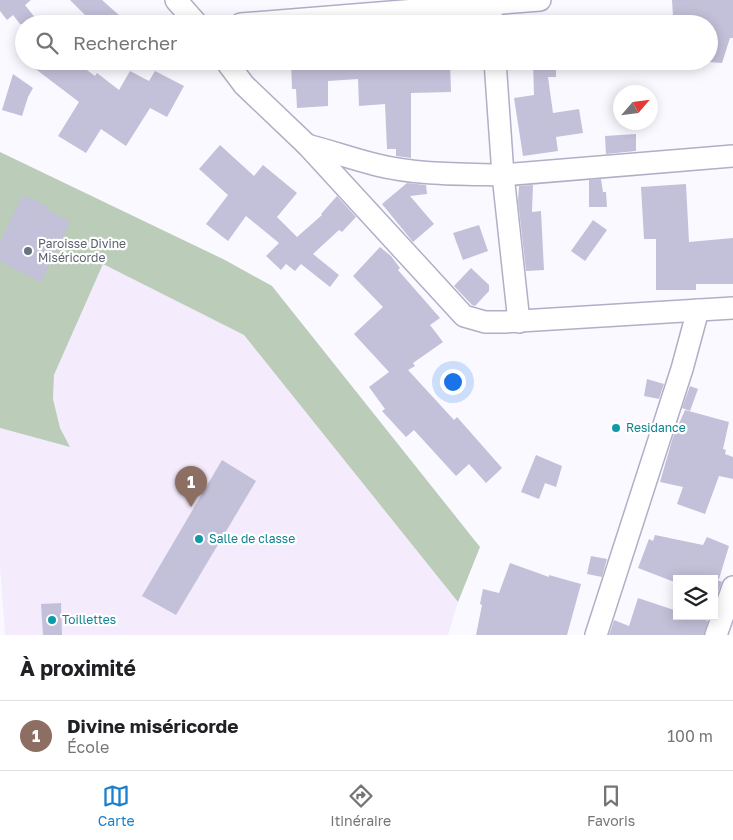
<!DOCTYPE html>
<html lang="fr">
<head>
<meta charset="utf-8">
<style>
	body { margin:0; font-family:"Golos Text",sans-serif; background:#f2f2f2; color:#202124 }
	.controls { position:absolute; right:15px; bottom:15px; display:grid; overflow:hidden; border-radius:0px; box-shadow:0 2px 12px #0003 }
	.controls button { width:45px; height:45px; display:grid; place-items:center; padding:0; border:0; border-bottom:1px solid #e0e0e0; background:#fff; color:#202124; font:25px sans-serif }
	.compass { position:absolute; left:613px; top:85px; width:45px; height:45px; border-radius:50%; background:#fff; box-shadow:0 2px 12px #0003; rotate:62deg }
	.you { position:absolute; left:452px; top:381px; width:18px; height:18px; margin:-12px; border:4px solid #fff; border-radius:50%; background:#1a73e8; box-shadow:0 0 0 8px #1a73e833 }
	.badge { display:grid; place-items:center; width:32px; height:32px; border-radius:50%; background:#1e80cc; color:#fff; font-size:16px; font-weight:700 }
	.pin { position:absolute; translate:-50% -41px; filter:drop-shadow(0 1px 2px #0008) }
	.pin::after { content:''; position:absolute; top:26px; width:18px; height:15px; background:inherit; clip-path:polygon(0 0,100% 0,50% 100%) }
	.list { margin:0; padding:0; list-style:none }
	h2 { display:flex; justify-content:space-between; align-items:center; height:65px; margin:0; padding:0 20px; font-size:21px }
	h2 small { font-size:16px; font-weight:400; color:#757577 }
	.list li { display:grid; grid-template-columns:32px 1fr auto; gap:15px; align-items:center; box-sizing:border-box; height:70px; padding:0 20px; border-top:1px solid #e0e0e0 }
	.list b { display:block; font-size:19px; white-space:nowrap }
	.list p { margin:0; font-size:16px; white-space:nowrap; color:#757577 }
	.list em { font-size:16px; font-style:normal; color:#757577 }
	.icon { flex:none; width:28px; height:28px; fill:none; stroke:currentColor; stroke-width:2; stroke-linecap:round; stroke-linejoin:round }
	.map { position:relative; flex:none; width:733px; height:635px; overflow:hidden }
	.search { position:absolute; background:#fff; box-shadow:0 2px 12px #0003; left:15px; right:15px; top:15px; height:55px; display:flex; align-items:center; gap:12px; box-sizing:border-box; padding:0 18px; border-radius:28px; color:#757577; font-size:19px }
	.sheet { height:135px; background:#fff }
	nav { display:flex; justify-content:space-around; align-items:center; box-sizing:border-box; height:70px; border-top:1px solid #e0e0e0; background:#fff; font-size:14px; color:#757577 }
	nav a { display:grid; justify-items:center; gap:2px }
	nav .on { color:#1e80cc }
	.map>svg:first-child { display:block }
	.education { fill:#f4ecfd }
	.green { fill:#bbccb9 }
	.building { fill:#c3c0d9 }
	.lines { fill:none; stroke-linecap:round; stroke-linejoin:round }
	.street-casing { stroke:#b1aec6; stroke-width:24 }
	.street { stroke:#fff; stroke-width:21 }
	.worship-dot { fill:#6b7280; stroke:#fff; stroke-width:2 }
	.culture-dot { fill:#0f9aa8; stroke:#fff; stroke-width:2 }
	.labels { text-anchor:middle; stroke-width:4.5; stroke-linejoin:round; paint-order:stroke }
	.worship-label { font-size:12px; fill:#5b616d; stroke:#fff; text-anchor:start }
	.culture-label { font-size:12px; fill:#0d838f; stroke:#fff; text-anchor:start }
</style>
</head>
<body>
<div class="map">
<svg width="733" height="635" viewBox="0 0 733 635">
	<rect width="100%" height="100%" fill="#faf9ff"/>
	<!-- education -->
	<path class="education" d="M103,264l141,71 214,267 -10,33h-443l-5,-68v-139l69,18 -9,-18 -7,-29 1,-24z"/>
	<!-- green -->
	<path class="green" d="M0,152l225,108 47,26 208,261 -22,55 -214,-267 -141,-71 -49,111 -1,24 7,29 10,19 -70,-19z"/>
	<!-- building -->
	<g class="building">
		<path d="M0,0h31l-6,5 15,19h-20l-7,-9 -6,5 -7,-9z"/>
		<path d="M70,0h32l27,24h-35z"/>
		<path d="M672,0h61v38h-3l-8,25 -13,-1v-38l-36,-8z"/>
		<path d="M25,61h50l20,15 2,-3 22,17 11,-19 19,10 6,-10 29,15 -17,31 -17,-9 -24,38 -25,-17 -15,24 -28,-17 21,-34z"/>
		<path d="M291,61h159l1,31 -40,1v65l-15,-2v-7h-9l-2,-45 -26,2 -1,-27 -30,2v25l-31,2 -1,-19h-4z"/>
		<path d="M533,61h23v16h-8l5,36 26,-4 4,24 -27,4 2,14 -35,5 -9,-58 20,-3z"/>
		<path d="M13,74l20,14 -5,9 -6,19 -20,-6z"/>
		<path d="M636,134v17l-30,3 -1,-18z"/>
		<path d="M220,145l34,31 9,-11 34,28 -20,24 20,20 25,-22 -1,-1 16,-18 19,21 -14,15 -3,-2 -26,24 26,21 -9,12 -29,-23 -6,7 -9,-7 -5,6 -15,-14 13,-13 -33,-27 -18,25 -22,-17 22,-29 -29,-26z"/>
		<path d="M601,179l2,13h3l1,15h-18v-27z"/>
		<path d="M407,183l19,2 1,9 -17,2 24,28 -21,18 -31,-38z"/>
		<path d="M686,184l3,58 44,-4v46h-37v6h-40v-51h-12l-3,-52z"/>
		<path d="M533,185l-1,27 9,-1 3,59 -18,1 -8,-71 1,-14z"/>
		<path d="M23,195l24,11 -1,3 24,13 -29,60 -41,-21v-19z"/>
		<path d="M593,220l14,10 -22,31 -14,-10z"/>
		<path d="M479,225l9,26 -25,9 -10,-27z"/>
		<path d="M380,247l11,9 9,12 -2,2 42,48 -10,7 13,17 -30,21 2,3 -7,4 46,50 3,-3 45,51 -16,15 -17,-19 -13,12 -42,-46 -8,7 -24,-26 3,-2 -16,-22 20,-15 -35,-38 29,-27 -30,-31z"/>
		<path d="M471,268l18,17v6l-14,15 -3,-1 -18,-19z"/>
		<path d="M647,379l17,5 -5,15 -15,-3z"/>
		<path d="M690,386l8,3 -8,22 -8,-3z"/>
		<path d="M685,410l44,12 -6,27 3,1 -1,4 8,3v22l-14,-3 -14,38 -28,-10 6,-17 -23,-5 13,-45z"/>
		<path d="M536,455l26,11 -6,21 -11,-4 -6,16 -18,-7z"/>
		<path d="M222,460l34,21 -80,134 -34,-19z"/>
		<path d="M655,535l48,10 4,-8 22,9 -10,33h-4l7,3 -8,20v-23h-37v4l-39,-15 11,-29 4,2z"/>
		<path d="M591,556l16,3 -5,18 -15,-3z"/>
		<path d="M510,563l39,14v-2l32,9 -14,51h-91l6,-30 -2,-1 3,-15 16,4z"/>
		<path d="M638,598l39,13v5h17l14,5 -4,14h-95l5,-15 15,6z"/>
		<path d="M61,603l1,32h-19l-2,-31z"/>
	</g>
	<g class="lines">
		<defs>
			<g id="street">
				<path d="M176,0l21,24"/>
				<path d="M490,0l2,24"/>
				<path d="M241,24l299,-24"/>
				<path d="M226,61l18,24 63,60 157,171 21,6h20l228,-14"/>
				<path d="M495,61l8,114 16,147"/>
				<path d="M307,145c23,6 46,14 70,20 40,10 85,9 126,10l230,-19"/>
				<path d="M596,635l86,-266 16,-59"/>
				<path d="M716,635l17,-48"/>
			</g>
		</defs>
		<!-- street casing -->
		<use href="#street" class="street-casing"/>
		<!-- street -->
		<use href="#street" class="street"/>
	</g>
	<!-- markers -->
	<circle class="worship-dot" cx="28" cy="251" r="5"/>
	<g class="culture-dot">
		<circle cx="616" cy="428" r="5"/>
		<circle cx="199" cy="539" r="5"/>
		<circle cx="52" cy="620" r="5"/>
	</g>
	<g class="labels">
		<!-- worship labels -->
		<g class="worship-label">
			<text x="38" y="248">Paroisse Divine<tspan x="38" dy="14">Miséricorde</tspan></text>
		</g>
		<!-- culture labels -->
		<g class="culture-label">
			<text x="626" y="432">Residance</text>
			<text x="209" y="543">Salle de classe</text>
			<text x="62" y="624">Toillettes</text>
		</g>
	</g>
</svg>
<div class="controls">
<button><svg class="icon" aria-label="layers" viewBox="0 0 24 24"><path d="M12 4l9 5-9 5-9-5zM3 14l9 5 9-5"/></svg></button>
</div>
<svg class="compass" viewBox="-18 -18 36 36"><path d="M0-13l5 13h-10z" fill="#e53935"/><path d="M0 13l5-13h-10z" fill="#757577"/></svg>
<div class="you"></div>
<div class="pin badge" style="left:191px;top:507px;background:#8d6e63">1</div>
<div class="search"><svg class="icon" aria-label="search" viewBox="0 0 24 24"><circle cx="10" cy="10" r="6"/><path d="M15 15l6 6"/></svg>Rechercher</div>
</div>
<section class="sheet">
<h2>À proximité<small></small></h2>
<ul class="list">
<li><span class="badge" style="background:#8d6e63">1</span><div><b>Divine miséricorde</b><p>École</p></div><em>100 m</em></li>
</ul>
</section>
<nav>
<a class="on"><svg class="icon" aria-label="map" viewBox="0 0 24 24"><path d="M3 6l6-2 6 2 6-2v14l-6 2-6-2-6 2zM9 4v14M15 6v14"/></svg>Carte</a>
<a><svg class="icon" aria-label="directions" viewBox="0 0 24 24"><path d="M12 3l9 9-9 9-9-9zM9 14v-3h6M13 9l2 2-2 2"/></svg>Itinéraire</a>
<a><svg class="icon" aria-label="saved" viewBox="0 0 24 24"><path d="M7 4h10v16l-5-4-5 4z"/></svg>Favoris</a>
</nav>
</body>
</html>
